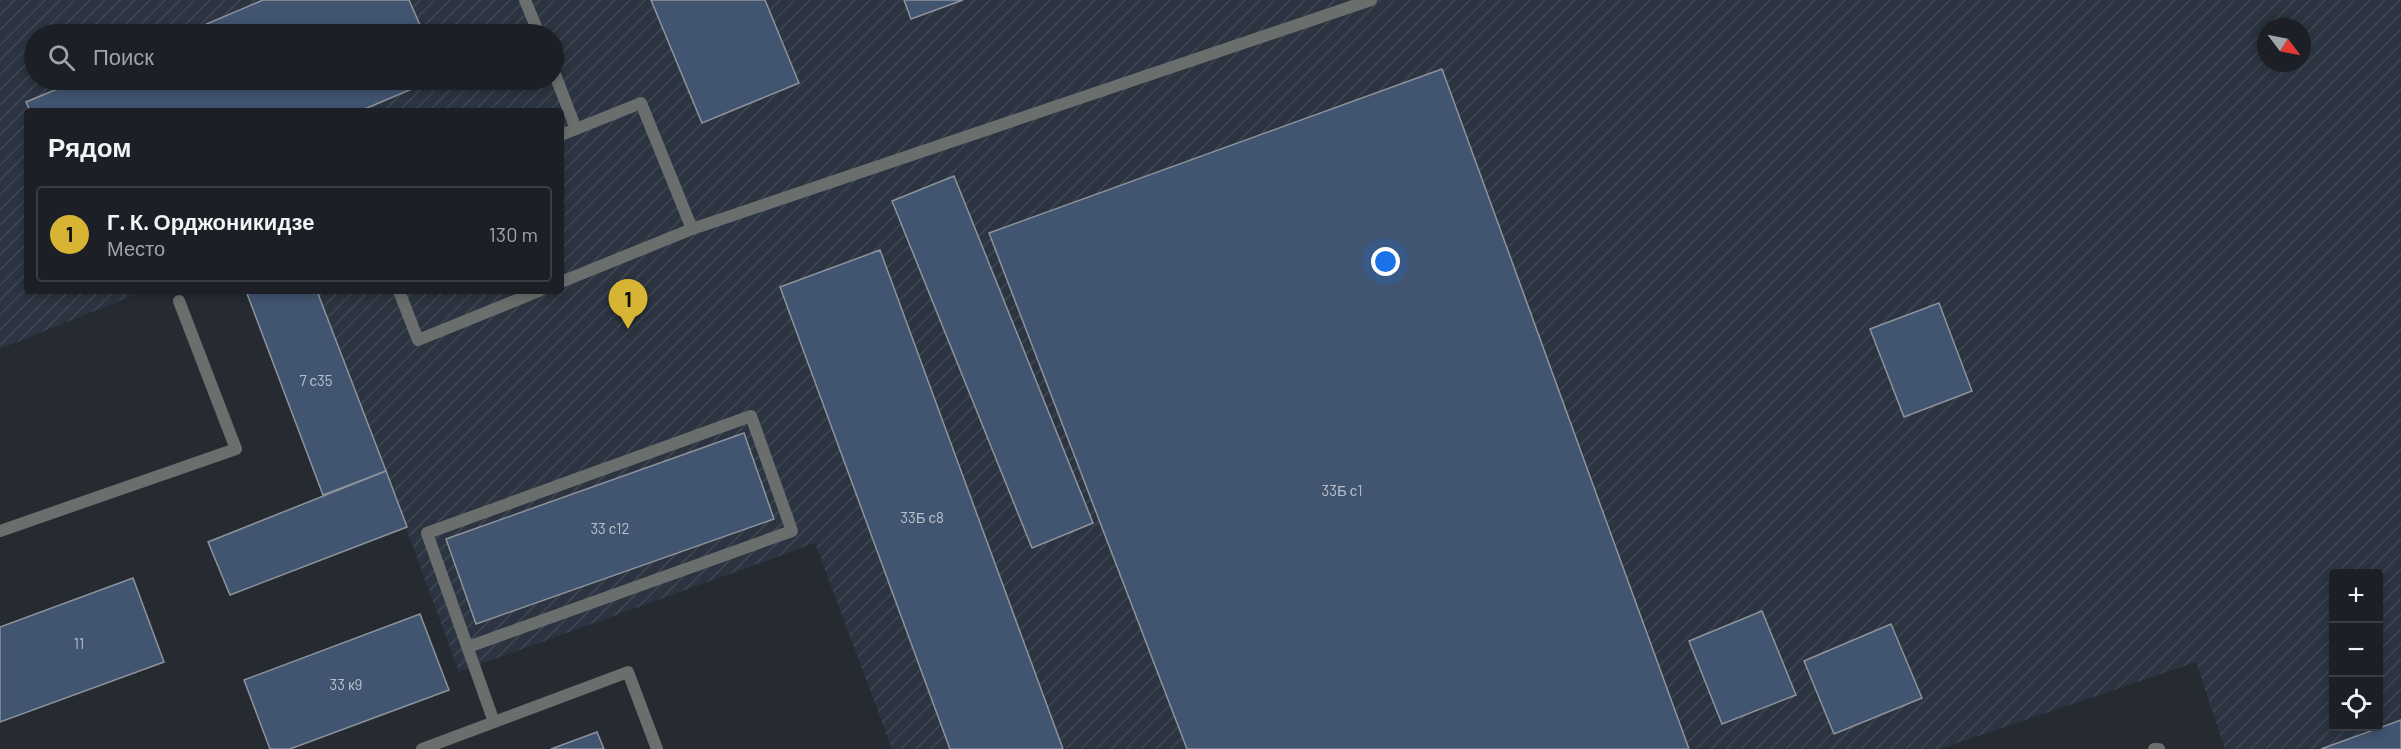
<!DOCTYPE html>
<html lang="ru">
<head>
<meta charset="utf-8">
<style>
	body { margin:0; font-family:Barlow,sans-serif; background:#25282e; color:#f1f3f6 }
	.controls { position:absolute; right:18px; bottom:18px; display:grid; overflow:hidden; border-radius:6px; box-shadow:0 3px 9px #0003 }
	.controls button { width:54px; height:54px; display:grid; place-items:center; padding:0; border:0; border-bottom:2px solid #3a3e43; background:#1c2026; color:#f1f3f6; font:30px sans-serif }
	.compass { position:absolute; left:2257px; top:18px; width:54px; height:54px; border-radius:50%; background:#1c2026; box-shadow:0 3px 9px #0003; rotate:122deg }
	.you { position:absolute; left:1386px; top:262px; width:21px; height:21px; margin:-15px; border:4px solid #fff; border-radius:50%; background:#1a73e8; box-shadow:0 0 0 9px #1a73e833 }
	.badge { display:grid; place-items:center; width:39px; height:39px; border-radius:50%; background:#d8b434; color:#111; font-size:20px; font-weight:700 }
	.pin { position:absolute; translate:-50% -50px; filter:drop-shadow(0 2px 3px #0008) }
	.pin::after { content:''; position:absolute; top:32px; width:21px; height:18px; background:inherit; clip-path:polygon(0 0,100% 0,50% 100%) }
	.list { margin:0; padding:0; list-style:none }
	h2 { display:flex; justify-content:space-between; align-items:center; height:78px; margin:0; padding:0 24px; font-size:26px }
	h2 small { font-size:20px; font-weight:400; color:#a0a3a7 }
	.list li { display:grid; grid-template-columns:39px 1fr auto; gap:18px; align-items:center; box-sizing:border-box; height:96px; margin:0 12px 12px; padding:0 12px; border:2px solid #3a3e43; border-radius:6px }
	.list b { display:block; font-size:22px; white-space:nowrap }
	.list p { margin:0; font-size:20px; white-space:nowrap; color:#a0a3a7 }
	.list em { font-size:20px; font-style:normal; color:#a0a3a7 }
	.icon { flex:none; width:33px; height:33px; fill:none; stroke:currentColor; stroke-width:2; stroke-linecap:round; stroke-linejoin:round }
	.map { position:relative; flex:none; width:2401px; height:749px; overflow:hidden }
	.search { position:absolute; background:#1c2026; box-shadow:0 3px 9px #0003; left:24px; top:24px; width:540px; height:66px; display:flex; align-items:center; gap:15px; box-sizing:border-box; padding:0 21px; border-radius:33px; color:#a0a3a7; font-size:22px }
	.panel { position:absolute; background:#1c2026; box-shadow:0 3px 9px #0003; left:24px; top:108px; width:540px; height:186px; border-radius:6px }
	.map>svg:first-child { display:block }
	.industrial { fill:url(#industrial-furrows); fill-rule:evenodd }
	.building { fill:#415470; stroke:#8e939c; stroke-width:1.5 }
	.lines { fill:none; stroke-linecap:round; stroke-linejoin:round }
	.service { stroke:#6a6f6e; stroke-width:12 }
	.labels { text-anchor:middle; stroke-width:5; stroke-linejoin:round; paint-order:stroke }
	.number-label { font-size:15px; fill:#b8bfc9 }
</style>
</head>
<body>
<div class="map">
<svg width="2401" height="749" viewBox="0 0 2401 749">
	<defs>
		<pattern id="industrial-furrows" width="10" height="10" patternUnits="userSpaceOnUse" patternTransform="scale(1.5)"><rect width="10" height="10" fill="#2b3440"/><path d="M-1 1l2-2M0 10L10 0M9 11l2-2" fill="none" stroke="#3f4852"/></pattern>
	</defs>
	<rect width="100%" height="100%" fill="#262b32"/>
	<!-- industrial -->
	<path class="industrial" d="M0,0h2401v749h-176l-29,-87 -256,87h-1048l-77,-206 -356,129 -74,-201 -62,24 -77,-204h315v-180h-534v180h117l-144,58zM2266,27h36v36h-36zM34,34h520v46h-520zM2334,574h44v152h-44z"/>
	<!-- building -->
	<g class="building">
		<path d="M263,0h146l15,34h-241z"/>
		<path d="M651,0h114l34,83 -97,40z"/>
		<path d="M904,0h59l-52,19z"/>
		<path d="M1442,69l247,680h-502l-198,-516z"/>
		<path d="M79,80h354l-73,31h-330l-4,-9z"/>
		<path d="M954,176l139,347 -61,25 -140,-347z"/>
		<path d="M880,250l183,499h-113l-170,-462z"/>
		<path d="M246,291h71l69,180 -63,24z"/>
		<path d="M1939,303l33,88 -68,26 -34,-88z"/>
		<path d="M744,433l30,86 -298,105 -30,-85z"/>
		<path d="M386,471l21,56 -177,68 -22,-53z"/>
		<path d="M133,578l31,84 -164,60v-95z"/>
		<path d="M1762,611l34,84 -74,29 -33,-83z"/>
		<path d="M420,614l29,76 -159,59h-20l-26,-69z"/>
		<path d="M1891,624l31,74 -88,36 -30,-73z"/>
		<path d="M2401,720v29h-80z"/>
		<path d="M597,732l7,17h-53z"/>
	</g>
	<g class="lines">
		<!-- service -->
		<g class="service">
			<path d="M525,0l14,34"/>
			<path d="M554,72l22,57"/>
			<path d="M561,135l80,-32 51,126 -131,53"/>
			<path d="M692,229l679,-229"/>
			<path d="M399,291l19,49 121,-49"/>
			<path d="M0,531l236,-82 -57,-148"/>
			<path d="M468,647l324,-116 -41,-115 -324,117 67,189"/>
			<path d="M422,749l206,-77 29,77"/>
			<path d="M2154,749h5"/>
		</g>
	</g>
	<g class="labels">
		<!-- number labels -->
		<g class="number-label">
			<text x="316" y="386">7 с35</text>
			<text x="1342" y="496">33Б с1</text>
			<text x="922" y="523">33Б с8</text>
			<text x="610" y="534">33 с12</text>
			<text x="79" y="649">11</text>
			<text x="346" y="690">33 к9</text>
		</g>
	</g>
</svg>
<div class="controls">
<button>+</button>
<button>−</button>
<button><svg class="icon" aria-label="locate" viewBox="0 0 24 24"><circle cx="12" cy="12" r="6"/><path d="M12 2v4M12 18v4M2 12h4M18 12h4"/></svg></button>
</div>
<svg class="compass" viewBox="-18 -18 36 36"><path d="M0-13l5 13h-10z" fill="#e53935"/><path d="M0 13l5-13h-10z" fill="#a0a3a7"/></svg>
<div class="you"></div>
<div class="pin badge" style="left:628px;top:329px">1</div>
<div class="search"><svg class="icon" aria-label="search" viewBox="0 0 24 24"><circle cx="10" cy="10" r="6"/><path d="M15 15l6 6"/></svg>Поиск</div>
<section class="panel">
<h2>Рядом<small></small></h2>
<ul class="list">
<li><span class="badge">1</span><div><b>Г. К. Орджоникидзе</b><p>Место</p></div><em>130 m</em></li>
</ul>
</section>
</div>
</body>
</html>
